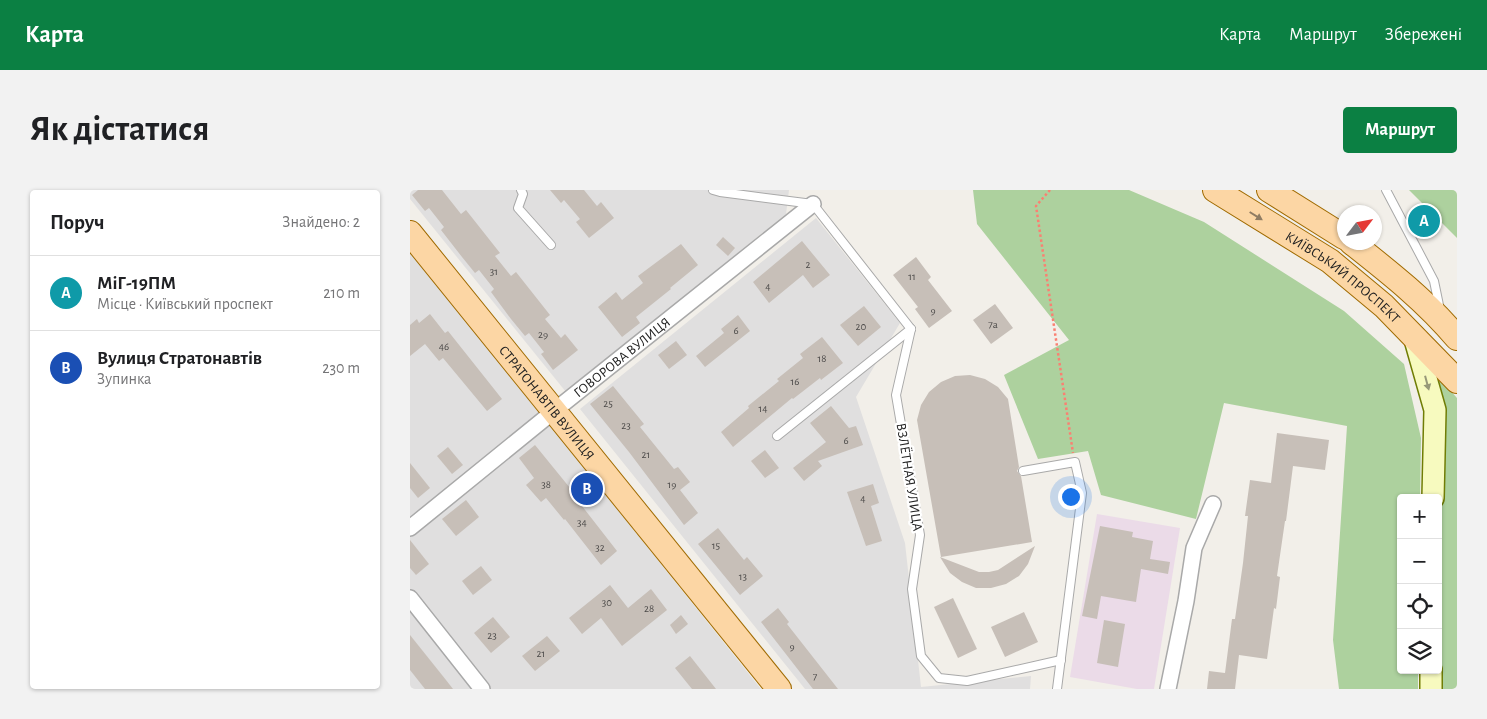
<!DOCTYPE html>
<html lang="uk">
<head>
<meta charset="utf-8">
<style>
	body { margin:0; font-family:"Alegreya Sans",sans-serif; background:#f2f2f2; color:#202124 }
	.controls { position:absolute; right:15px; bottom:15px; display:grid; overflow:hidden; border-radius:5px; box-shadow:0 1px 4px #0004 }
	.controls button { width:45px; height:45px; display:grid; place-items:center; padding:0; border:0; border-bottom:1px solid #e0e0e0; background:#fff; color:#202124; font:25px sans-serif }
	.compass { position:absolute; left:927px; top:15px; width:45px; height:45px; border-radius:50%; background:#fff; box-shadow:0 1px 4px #0004; rotate:58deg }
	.you { position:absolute; left:660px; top:306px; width:18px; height:18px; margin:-12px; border:4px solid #fff; border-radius:50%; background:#1a73e8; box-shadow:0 0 0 8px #1a73e833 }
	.badge { display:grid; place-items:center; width:32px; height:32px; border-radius:50%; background:#0b8043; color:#fff; font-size:16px; font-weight:700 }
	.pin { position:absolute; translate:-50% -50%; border:2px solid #fff; box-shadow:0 1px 5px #0006 }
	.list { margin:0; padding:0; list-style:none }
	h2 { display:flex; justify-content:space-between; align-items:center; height:65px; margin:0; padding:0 20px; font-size:21px }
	h2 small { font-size:16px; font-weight:400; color:#757577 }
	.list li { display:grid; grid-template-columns:32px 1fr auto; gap:15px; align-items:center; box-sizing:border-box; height:75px; padding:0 20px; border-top:1px solid #e0e0e0 }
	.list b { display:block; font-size:19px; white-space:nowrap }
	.list p { margin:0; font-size:16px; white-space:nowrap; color:#757577 }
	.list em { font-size:16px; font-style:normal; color:#757577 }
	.icon { flex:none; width:28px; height:28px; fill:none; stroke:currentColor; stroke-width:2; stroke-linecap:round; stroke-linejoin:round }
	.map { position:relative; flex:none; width:1047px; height:499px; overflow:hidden; border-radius:5px }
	header { display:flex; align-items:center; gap:30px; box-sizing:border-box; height:70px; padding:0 25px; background:#0b8043; color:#fff }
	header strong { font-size:24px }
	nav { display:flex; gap:28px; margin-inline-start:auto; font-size:18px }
	.intro { display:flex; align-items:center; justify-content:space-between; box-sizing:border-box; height:120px; padding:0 30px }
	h1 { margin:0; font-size:35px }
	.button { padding:12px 22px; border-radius:5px; background:#0b8043; color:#fff; font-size:18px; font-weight:700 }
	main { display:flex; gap:30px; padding:0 30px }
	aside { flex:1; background:#fff; border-radius:5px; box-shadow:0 1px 4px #0004 }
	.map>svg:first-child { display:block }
	.residential { fill:#e0dfdf }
	.industrial { fill:#ebdbe8 }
	.forest { fill:#add19e }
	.building { fill:#c7bfb8 }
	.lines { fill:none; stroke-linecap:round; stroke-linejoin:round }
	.lane-casing { stroke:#a9a9a9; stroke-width:10 }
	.street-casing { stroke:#a9a9a9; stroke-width:18 }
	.secondary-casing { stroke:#707d05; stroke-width:24 }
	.primary-casing { stroke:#a06b00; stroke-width:26 }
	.path { stroke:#fa8072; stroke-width:2.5; stroke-dasharray:2.5 2.5; stroke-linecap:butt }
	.lane { stroke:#fff; stroke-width:8 }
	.street { stroke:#fff; stroke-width:15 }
	.secondary { stroke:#f7fabf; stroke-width:21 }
	.primary { stroke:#fcd6a4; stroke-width:24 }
	.oneway { fill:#8f7c63 }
	.oneway2 { fill:#979978 }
	.labels { text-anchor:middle; stroke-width:4.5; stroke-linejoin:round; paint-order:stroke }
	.number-label { font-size:11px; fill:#4b4948 }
	.street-label { font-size:14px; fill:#222; stroke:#fff }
</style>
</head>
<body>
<header>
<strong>Карта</strong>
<nav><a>Карта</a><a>Маршрут</a><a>Збережені</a></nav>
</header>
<div class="intro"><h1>Як дістатися</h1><a class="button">Маршрут</a></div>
<main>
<aside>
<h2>Поруч<small>Знайдено: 2</small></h2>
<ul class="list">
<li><span class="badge" style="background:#0f9aa8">A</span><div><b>МіГ-19ПМ</b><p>Місце · Київський проспект</p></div><em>210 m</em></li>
<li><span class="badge" style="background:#1a4fb4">B</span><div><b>Вулиця Стратонавтів</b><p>Зупинка</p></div><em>230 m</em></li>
</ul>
</aside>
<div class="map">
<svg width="1047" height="499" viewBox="0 0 1047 499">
	<rect width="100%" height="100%" fill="#f2efe9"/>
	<!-- residential -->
	<g class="residential">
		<path d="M0,0h379l-3,24 -220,178 -156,-193z"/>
		<path d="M406,28l84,105 -44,74 49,146 16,144 110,-11 -1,13h-225l-225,-280z"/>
		<path d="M0,63l141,174 210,262h-351z"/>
	</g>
	<!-- industrial -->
	<path class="industrial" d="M687,324l83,14 -26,161h-17l-67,-12z"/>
	<!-- forest -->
	<g class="forest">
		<path d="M563,0h156l75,32 140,89 60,53 17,74 -1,60h-19v172h17v19h-79l-6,-49 14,-214 -123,-23 -28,116 -95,-24 -13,-44 -50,8 -34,-84 65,-35 -92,-116z"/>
		<path d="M999,0h48v48z"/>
		<path d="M1019,177l28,31v291h-21l2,-19v-172z"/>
	</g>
	<!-- building -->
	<g class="building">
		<path d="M8,0h24l19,24 5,-4 34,43 -5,3 16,20 5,-4 34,43 -5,4 16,19 4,-4 13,16 -25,20 -12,-16 3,-2 -15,-19 -4,3 -14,-17 -20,-27 3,-3 -15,-19 -4,3 -13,-16 -21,-27 3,-3 -15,-19 -4,3 -13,-16z"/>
		<path d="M140,0h34l13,16 4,-4 13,16 -25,20 -13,-16 4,-3 -16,-19 -3,3z"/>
		<path d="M313,47l12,11 -7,8 -12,-11z"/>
		<path d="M392,51l28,34 -17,13 -10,-13 -34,28 -16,-21z"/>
		<path d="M271,54l17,21 -28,23 1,1 -35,28 4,6 -18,14 -24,-30 18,-15 6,8 21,-17 -5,-7z"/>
		<path d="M506,67l15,20 -3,3 24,31 -23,17 -14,-19 3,-2 -25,-32z"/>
		<path d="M585,114l18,24 -22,16 -18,-24z"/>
		<path d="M454,116l17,21 -23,19 -18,-21z"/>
		<path d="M20,124l15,19 3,-2 54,68 -15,12 -44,-53 -4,3 -14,-17 -15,12v-31l7,-6 2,4z"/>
		<path d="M328,125l12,16 -45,36 -9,-11 28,-23 -3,-4z"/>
		<path d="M412,147l21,26 -22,17 -1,-2 -27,21 -1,-1 -59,49 -12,-15 28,-24 -1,-2 31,-25 -2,-2 26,-21 -3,-4z"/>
		<path d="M266,151l11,14 -18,14 -11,-14z"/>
		<path d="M560,185l15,4 13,8 10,12 11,68 -2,4 4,5 11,66 -91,15 -24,-137 4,-15 8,-13 12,-10 14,-6z"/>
		<path d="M203,196l31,38 -4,3 34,42 4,-2 12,15 -10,8 18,23 -14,12 -55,-73 -39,-48z"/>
		<path d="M421,216l18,22 7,-2 7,19 -45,16 4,5 -18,15 -11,-13 33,-26 -16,-19z"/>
		<path d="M867,243l52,7 -4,30 -32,-4 -7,55h-1l-8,55 3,1 -4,32 -2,-1 -7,51 -28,-4 -4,34h-28l2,-18 16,2 7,-54h3l8,-56 5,-47h-3l5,-36 21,3z"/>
		<path d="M125,255l35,43 1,-1 13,17 -2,2 35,45 -16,14 -36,-46 -1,1 -18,-22 -5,4 -15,-17 8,-7 -15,-20z"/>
		<path d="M38,257l15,18 -11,9 -15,-18z"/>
		<path d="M355,260l14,18 -14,10 -14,-17z"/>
		<path d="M0,273l20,25 -12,10 -8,-10z"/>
		<path d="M463,294l6,19 -8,3 11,35 -16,5 -19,-54z"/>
		<path d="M56,310l13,17 -23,19 -14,-17z"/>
		<path d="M690,336l33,6 -1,5 21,4 -3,18 20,3 -2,12 -27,-5 -5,33 -35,-6 -4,23 -15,-3z"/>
		<path d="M308,338l26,32 3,-3 16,19 -23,19 -42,-51z"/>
		<path d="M0,350l19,24 -13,11 -6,-7z"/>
		<path d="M625,356l-7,18 -9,12 -13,8 -15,4h-15l-14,-6 -12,-9 -10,-16 39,15h10l9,-2z"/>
		<path d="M71,376l11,14 -19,15 -11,-14z"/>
		<path d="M200,395l18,23 23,-19 16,21 -45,36 -21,-28 -19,16 -13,-16z"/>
		<path d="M543,408l24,51 -19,9 -24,-51z"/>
		<path d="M368,418l11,14 -2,2 51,65h-25l-52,-67z"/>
		<path d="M614,422l14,30 -33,15 -14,-30z"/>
		<path d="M271,425l7,9 -12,10 -6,-9z"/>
		<path d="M83,427l17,20 -19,16 -17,-20z"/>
		<path d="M694,430l21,4 -7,43 -21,-4z"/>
		<path d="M0,445l36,45 7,9h-28l-15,-19z"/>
		<path d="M137,446l13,15 -25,20 -13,-15z"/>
		<path d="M280,466l26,33h-24l-17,-21z"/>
	</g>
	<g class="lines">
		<defs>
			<g id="lane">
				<path d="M111,0l2,4 -5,14 33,37"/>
				<path d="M303,0l7,2 93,12 98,125"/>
				<path d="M976,0l48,91 6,29"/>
				<path d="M501,139l-15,66 24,140 -8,54 9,67 18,22 28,3 94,-21"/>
				<path d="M367,246l134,-107"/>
				<path d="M613,281l52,-9 7,31 -25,196"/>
			</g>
			<g id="street">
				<path id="s1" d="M0,338l144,-117 259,-207"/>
				<path d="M0,408l72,91"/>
				<path d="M758,499l18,-88 8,-53 19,-44"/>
			</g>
			<g id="secondary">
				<path d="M1004,146l21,74 -2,88"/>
				<path d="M1021,499v-19"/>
			</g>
			<g id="primary">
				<path id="s2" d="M805,0l115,71 54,45 73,75"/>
				<path d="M859,0l75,47"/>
				<path id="s3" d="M0,43l369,456"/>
				<path d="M941,52c38,30 75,59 106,96"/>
			</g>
		</defs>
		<!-- lane casing -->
		<use href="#lane" class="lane-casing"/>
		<!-- street casing -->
		<use href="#street" class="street-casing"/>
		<!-- secondary casing -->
		<use href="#secondary" class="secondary-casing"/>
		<!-- primary casing -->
		<use href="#primary" class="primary-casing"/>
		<!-- path -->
		<path class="path" d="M640,0l-14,16 37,247"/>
		<!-- lane -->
		<use href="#lane" class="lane"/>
		<!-- street -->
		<use href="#street" class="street"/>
		<!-- secondary -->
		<use href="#secondary" class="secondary"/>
		<!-- primary -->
		<use href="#primary" class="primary"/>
	</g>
	<!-- one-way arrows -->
	<defs><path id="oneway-solid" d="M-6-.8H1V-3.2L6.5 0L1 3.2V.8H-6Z" transform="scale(1.25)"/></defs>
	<use class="oneway" href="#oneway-solid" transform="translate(846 26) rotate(32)"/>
	<use class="oneway2" href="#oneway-solid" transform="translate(1017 193) rotate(75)"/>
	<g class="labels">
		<!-- number labels -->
		<g class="number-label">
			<text x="398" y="78">2</text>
			<text x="84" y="85">31</text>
			<text x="502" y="90">11</text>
			<text x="358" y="100">4</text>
			<text x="523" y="124">9</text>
			<text x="583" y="138">7а</text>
			<text x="451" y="140">20</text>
			<text x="326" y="144">6</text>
			<text x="133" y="148">29</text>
			<text x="34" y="160">46</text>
			<text x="412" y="172">18</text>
			<text x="385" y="195">16</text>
			<text x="198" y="217">25</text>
			<text x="353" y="222">14</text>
			<text x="216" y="239">23</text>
			<text x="436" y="254">6</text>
			<text x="236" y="268">21</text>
			<text x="136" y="298">38</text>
			<text x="262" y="298">19</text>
			<text x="453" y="312">4</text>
			<text x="172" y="336">34</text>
			<text x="306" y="359">15</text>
			<text x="190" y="361">32</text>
			<text x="333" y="390">13</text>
			<text x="197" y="416">30</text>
			<text x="239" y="422">28</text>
			<text x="82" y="449">23</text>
			<text x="382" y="460">9</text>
			<text x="131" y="467">21</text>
			<text x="405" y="490">7</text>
		</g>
		<!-- street labels -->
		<g class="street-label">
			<text dy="5" stroke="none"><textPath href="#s2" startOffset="155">КИЇВСЬКИЙ ПРОСПЕКТ</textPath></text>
			<text dy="5" stroke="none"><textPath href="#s1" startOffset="272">ГОВОРОВА ВУЛИЦЯ</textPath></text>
			<text dy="5" stroke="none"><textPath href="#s3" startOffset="218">СТРАТОНАВТІВ ВУЛИЦЯ</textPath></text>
			<text transform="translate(500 287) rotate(81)" y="5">ВЗЛЁТНАЯ УЛИЦА</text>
		</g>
	</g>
</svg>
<div class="controls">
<button>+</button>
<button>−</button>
<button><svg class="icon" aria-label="locate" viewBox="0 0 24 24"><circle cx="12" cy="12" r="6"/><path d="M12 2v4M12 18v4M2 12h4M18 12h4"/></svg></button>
<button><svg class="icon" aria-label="layers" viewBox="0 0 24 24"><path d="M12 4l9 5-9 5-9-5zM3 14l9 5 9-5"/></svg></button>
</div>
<svg class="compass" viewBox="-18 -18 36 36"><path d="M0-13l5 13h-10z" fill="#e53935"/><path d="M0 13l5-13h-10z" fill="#757577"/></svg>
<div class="you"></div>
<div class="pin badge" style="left:1014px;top:31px;background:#0f9aa8">A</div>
<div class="pin badge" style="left:177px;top:299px;background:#1a4fb4">B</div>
</div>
</main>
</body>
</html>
